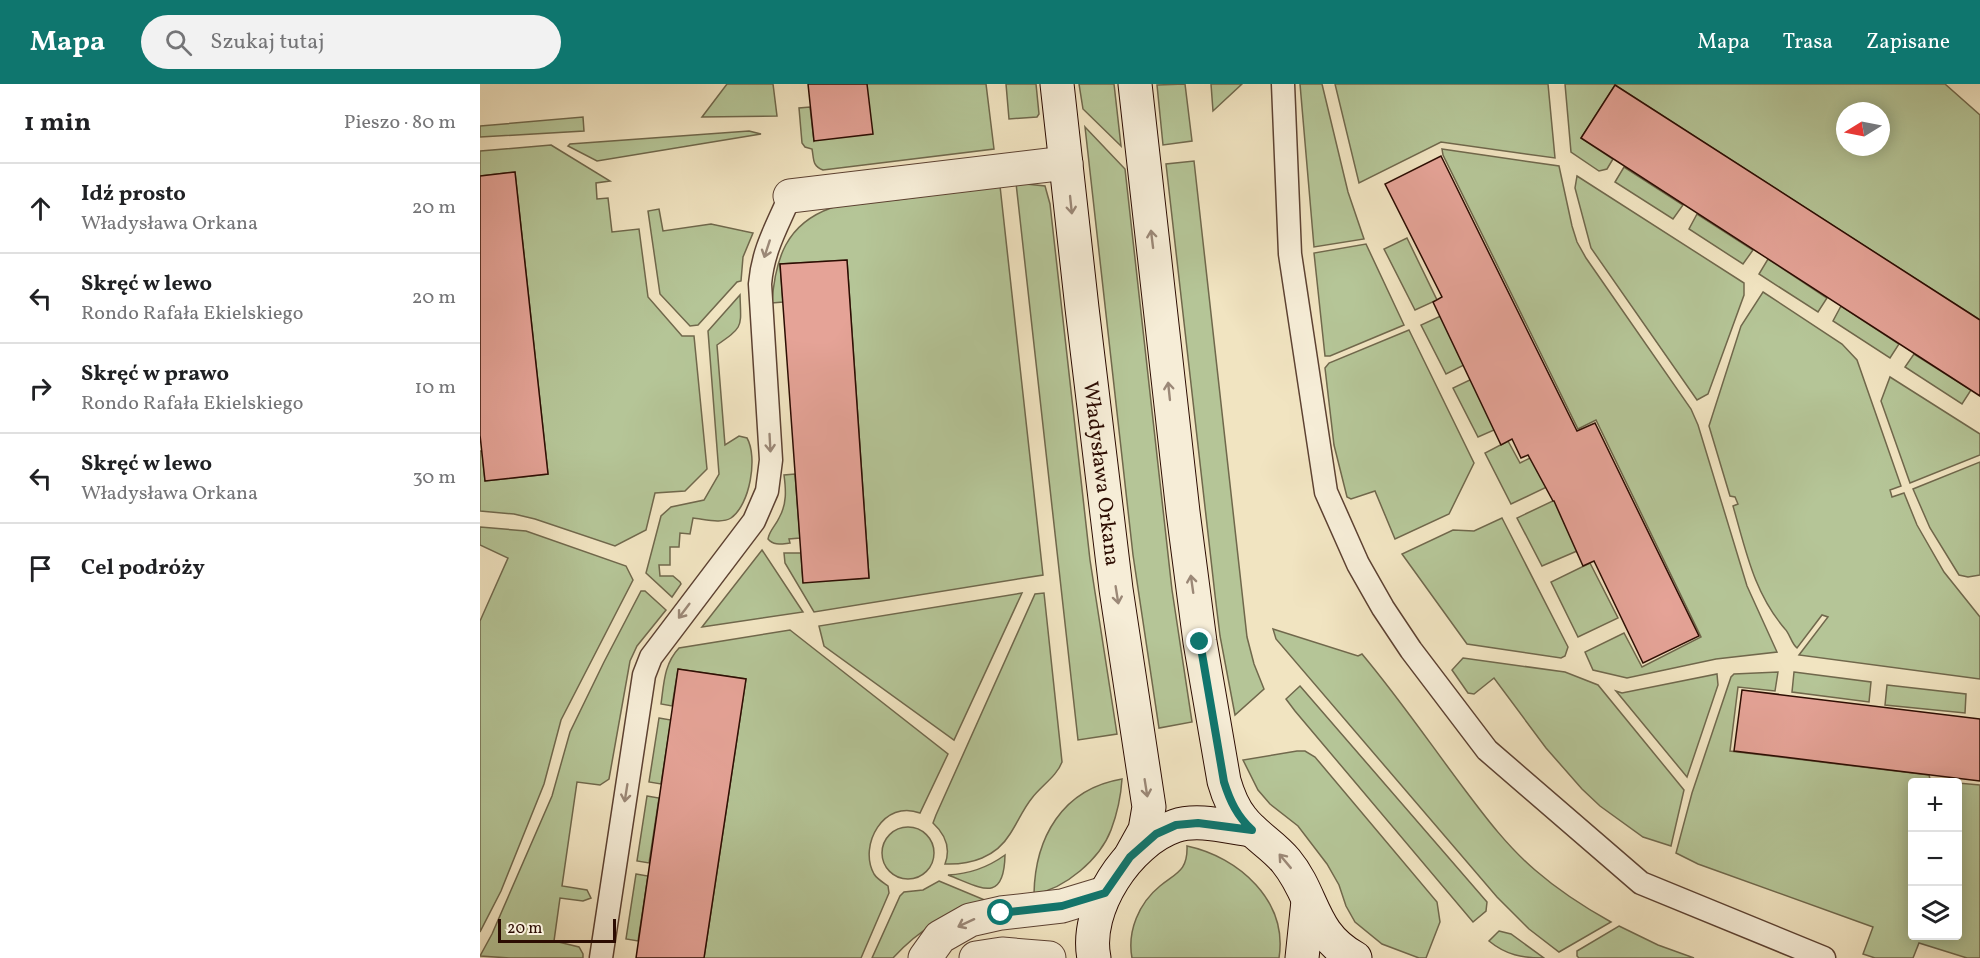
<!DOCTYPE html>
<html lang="pl">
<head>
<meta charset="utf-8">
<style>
	body { margin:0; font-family:Vollkorn,serif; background:#f2f2f2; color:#202124 }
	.controls { position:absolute; right:18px; bottom:18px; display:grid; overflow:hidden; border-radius:6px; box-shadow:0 3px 15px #0003 }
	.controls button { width:54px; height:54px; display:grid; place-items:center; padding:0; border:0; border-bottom:2px solid #e0e0e0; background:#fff; color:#202124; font:30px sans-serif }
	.compass { position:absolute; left:1356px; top:18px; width:54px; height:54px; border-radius:50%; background:#fff; box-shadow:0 3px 15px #0003; rotate:260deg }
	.scale { position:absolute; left:18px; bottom:15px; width:118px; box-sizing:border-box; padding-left:6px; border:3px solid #2c0c02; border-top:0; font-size:16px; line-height:21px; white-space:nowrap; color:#2c0c02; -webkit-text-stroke:4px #f6edd7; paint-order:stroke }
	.stop { position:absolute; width:18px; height:18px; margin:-14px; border:4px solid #0f766e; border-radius:50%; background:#fff }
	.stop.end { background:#0f766e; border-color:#fff; box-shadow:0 2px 6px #0008 }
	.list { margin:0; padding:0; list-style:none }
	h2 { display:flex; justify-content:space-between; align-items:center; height:78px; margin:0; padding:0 24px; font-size:26px }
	h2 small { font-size:20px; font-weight:400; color:#757577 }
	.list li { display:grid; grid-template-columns:39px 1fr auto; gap:18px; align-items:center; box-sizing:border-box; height:90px; padding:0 24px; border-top:2px solid #e0e0e0 }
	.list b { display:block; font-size:22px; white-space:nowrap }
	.list p { margin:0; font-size:20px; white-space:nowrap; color:#757577 }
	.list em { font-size:20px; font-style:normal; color:#757577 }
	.icon { flex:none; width:33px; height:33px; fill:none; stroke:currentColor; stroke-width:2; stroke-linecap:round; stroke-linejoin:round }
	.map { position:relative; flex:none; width:1500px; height:874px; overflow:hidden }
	header { display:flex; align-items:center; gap:36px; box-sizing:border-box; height:84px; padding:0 30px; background:#0f766e; color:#fff }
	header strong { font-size:28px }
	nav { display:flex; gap:33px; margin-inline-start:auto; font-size:21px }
	.search { width:420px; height:54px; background:#f2f2f2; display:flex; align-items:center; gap:15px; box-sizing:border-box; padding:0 21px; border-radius:33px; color:#757577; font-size:22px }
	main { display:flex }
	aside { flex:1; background:#fff }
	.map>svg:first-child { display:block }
	.green { fill:#b5c597; stroke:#70684c; stroke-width:1.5; fill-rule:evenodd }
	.building { fill:#e5a397; stroke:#2c0c02; stroke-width:1.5 }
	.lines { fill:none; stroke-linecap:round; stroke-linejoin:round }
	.lane-casing { stroke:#5d4232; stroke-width:25 }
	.street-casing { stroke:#5d4232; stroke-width:35 }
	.secondary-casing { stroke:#2c0c02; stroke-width:35 }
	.lane { stroke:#f6edd7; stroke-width:22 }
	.street { stroke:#f6edd7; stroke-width:33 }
	.secondary { stroke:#f6edd7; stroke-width:33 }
	.oneway { stroke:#9b8877 }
	.route { stroke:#0f766e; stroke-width:8 }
	.labels { text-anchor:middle; stroke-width:4.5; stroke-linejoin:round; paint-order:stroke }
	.street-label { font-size:21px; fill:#2c0c02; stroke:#f6edd7 }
</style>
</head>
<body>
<header>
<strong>Mapa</strong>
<div class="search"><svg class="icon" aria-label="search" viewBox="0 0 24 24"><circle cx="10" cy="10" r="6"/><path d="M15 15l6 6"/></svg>Szukaj tutaj</div>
<nav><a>Mapa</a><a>Trasa</a><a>Zapisane</a></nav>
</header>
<main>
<aside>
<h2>1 min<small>Pieszo · 80 m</small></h2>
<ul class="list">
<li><svg class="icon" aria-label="ahead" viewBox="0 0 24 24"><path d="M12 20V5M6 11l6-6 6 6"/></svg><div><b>Idź prosto</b><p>Władysława Orkana</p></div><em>20 m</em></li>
<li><svg class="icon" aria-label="left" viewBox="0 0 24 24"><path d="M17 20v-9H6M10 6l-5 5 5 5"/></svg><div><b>Skręć w lewo</b><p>Rondo Rafała Ekielskiego</p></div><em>20 m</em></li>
<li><svg class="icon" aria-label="right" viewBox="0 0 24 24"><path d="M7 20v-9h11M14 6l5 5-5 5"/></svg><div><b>Skręć w prawo</b><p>Rondo Rafała Ekielskiego</p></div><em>10 m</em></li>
<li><svg class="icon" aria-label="left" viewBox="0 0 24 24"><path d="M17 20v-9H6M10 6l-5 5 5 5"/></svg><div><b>Skręć w lewo</b><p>Władysława Orkana</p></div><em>30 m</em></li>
<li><svg class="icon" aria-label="arrive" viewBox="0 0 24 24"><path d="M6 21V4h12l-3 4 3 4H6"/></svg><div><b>Cel podróży</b></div></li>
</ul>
</aside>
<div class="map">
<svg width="1500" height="874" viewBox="0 0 1500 874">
	<rect width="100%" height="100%" fill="#f1e4c1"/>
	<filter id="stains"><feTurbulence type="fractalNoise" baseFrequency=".00333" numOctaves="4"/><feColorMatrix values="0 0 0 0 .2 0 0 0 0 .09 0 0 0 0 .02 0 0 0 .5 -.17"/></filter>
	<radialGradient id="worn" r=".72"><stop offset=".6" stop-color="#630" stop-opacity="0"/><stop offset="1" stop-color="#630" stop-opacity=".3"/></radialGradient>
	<!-- green -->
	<g class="green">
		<path d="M247,0h46l4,32 -75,1z"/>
		<path d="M387,0h119l8,65 -171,21c-11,-4 -9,-11 -11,-21l-7,-2 -3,-4 -3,-35 11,-1 4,34z"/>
		<path d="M526,0h30l3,30 -2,3 -28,2z"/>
		<path d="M599,0h35l7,62 -38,-37z"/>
		<path d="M705,0l7,57 -29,4 -6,-60z"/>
		<path d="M731,0h31l-29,27z"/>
		<path d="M820,0h22l26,108 16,47 -50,8z"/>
		<path d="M855,0h213l7,74 -114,-16 -82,41z"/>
		<path d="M1085,0h380l35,31v205l-365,-235 -34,53 32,21 -6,10 -8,2 -28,-19zM1365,27h36v36h-36z"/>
		<path d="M103,33l1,14 -104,6v-11z"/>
		<path d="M605,43l40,42 47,421 20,132 -33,6 -26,-173z"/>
		<path d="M269,47l12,3 -164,27 -29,-15 2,-2z"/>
		<path d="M71,61l59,36 -14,2 1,16 11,-1 4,34 27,-3 9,68 34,39h12l13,133 -22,22 -30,2 -9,37 -31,16 -80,-27 -21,-5 -34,-3v-60h2l3,30 63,-7 -33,-302 -35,4v-25z"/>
		<path d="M962,65l117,17 13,60 5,16 9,16 105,151 7,16 49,161 30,66 -61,7 -89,19 -34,-8 -8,-18 39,-19 18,34 59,-30 -105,-217 -18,9 -135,-274z"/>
		<path d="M714,77l53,476 7,27 10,25 -29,26 -15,-79 -5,-41 -49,-431z"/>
		<path d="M1144,83l59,38 -10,14 -58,-37z"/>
		<path d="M1097,92l167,107v12l-36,99 -11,6 -106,-152 -16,-60z"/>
		<path d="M536,99l29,3 5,18 40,356 27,174 -39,6z"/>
		<path d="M520,102l43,389 -229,37 -29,-49 -1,-10h17l2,29 66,-4 -22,-318 -67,4 3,38 -11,1c3,-44 14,-79 59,-95 18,-6 45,-6 64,-8 35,-5 70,-9 105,-14z"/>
		<path d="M179,125l4,22 48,-7 42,9 -10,24 -2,24 -4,1 -39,43 -8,1 -30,-32 -12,-83z"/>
		<path d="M1217,130l56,36 -10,14 -54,-35z"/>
		<path d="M927,154l30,62 -22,10 -31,-61z"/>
		<path d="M886,160l38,81 -74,31h-5l-11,-103z"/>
		<path d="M1288,175l59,39 -9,14 -59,-38z"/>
		<path d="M1283,208l79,52 15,16 44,126 -11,4 2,7 12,-4 13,32 27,47 36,45v62l-181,-24 29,-38 -6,-2 -25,33c-6,-5 -7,-14 -12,-19 -31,-36 -39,-78 -52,-123l5,-2 -3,-7 -5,-1 -21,-70 32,-100z"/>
		<path d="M260,211c1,33 4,31 -23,50l8,100 14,-9 8,2c11,19 3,67 -16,80 -9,6 -27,1 -38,0l-3,16 -10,-1 -1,14h-9v18h-11l1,11h13l7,6 1,2 -9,13 -26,-24 15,-57 10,-9 33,-7 15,-26 -11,-143z"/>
		<path d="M1361,222l58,38 -9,14 -57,-37z"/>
		<path d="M965,230l23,49 -22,11 -25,-49z"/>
		<path d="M929,246l65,133 -25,51 -54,25 -20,-48 -24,8 -4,-2 -13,-52 -9,-77 4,-5z"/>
		<path d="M1434,270l57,36 -9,14 -57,-37z"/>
		<path d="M996,293l25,50 -23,10 -25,-49z"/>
		<path d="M1410,293l90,57v21l-70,28 -29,-82z"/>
		<path d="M1028,357l12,22 16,-8 15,30 -40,19 -26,-51z"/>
		<path d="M1500,378v113l-12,2 -9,-2 -29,-47 -17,-39z"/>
		<path d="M315,390l5,64 -11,1 1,4c-9,1 -16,3 -22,-4 1,-8 8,-14 11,-21 8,-14 7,-28 5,-43z"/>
		<path d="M1079,414l18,53 -35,15 -25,-48z"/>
		<path d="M1022,434l66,129 -3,9 -4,2 -94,-14 -65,-90 51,-24 21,1z"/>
		<path d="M0,443l46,4 100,35 7,14 -72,140 -17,64 -43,107 -21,41v-311l28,-63 -28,-13z"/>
		<path d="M282,466l41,62 -101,15z"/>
		<path d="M1110,479l28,55 -40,19 -27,-55z"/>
		<path d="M161,507h4l21,19 -29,36 -7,15 -21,118 -9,6 -23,-3 -15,104 25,4 4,8 -8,3 -23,-3 -6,43 25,6 4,7v4h-73l-30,-2 12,-22 60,-138 18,-64 34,-70z"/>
		<path d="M542,509l-68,147 -130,-94 -5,-20z"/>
		<path d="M564,509l18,169c-5,14 -21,24 -30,36 -9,11 -14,24 -22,36 -14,23 -39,31 -65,30 6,-16 1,-29 -12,-41l3,-8 99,-221z"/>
		<path d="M793,545l85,27 4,-2c37,44 69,91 103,136 21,28 43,57 70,80 23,20 49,37 76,52l-52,30 -30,-23 -32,-32 -221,-258z"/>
		<path d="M310,546l158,124 -28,59c-36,-14 -62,32 -46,61 3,5 10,9 14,12l1,7 -28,65h-157l42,-279 -68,-10 -6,37 -11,-2c3,-21 3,-40 18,-56z"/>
		<path d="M983,574l102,14 33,13 86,105 -13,56 -28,-9 -43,-31 -18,-17 -36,-41 -52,-70 -20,16 -6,-1 -16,-23z"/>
		<path d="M1298,588l-3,19 -37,-4 -8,64 199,24 1,4 27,3h-45v154h46v-153l22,2v173h-13l-48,-15 -6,15h-38l-12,-4 10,-27 -175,-63 -22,-11 16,-60 39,-116 3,-3z"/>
		<path d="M1314,588l77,10 -2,20 -77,-10z"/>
		<path d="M1237,590l1,11 -31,92 -71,-86 6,2z"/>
		<path d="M1407,601l79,9 -1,19 -80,-8z"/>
		<path d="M820,602l187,216 -1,9 -13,11 -178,-211 -9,-12z"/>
		<path d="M179,634l12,2 -10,64 -12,-2z"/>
		<path d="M817,667h8l10,6 122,145 3,20 -14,36h-7l-37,-14 -27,-22 -9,-16 -7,-21 -12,-21 -29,-38 -28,-22 -12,-14 -15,-30z"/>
		<path d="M642,695c-1,16 -5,35 -11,51 -11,29 -46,59 -77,64 1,-56 28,-105 88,-115z"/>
		<path d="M167,712l12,2 -10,65 -12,-2z"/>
		<circle cx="428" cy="769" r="26"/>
		<path d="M707,762c52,11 101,55 92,112h-147c-5,-27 7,-55 28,-72 16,-13 28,-15 27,-40z"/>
		<path d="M525,771c-1,50 -25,32 -57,20 22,-1 39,-7 57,-20z"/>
		<path d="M156,790l12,2 -10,65 -12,-2z"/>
		<path d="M459,797l48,20c-41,16 -63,23 -94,57h-21l28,-62 4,-4 19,-2z"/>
		<path d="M1139,842l39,19 36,13h-115l-2,-2v-5z"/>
		<path d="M1019,847l12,3 33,24c-22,0 -38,-3 -55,-17z"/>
	</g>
	<!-- building -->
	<g class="building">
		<path d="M328,0h59l6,50 -59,7z"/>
		<path d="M1135,1l365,235v76l-399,-258z"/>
		<path d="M961,72l136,275 18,-8 104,213 -56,27 -49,-102 -11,5 -29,-65h-1l-25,-46 -7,3 -9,-19 -11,6 -68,-143 9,-5 -57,-113z"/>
		<path d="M35,88l33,302 -63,7 -5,-46v-259z"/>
		<path d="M367,176l22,318 -66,5 -23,-319z"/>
		<path d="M198,585l68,10 -42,279h-68z"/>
		<path d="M1262,606l238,29v62l-246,-30z"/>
	</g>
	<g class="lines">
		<defs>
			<g id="lane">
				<path d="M803,0l7,170 36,238 32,72 25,44 28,42 76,100 154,133 183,75"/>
				<path d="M121,874l43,-283 7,-18 103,-136 13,-30 4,-31 -11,-176c3,-35 17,-57 30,-88"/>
			</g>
			<g id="street">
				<path d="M310,112l276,-33"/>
				<path d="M445,874l15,-21 30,-17 31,-7 61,-7 43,-13"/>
				<path d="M496,874l26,-4 47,4"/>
			</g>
			<g id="secondary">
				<path id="s1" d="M577,0l25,224 34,281 33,218 -4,23 -15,27"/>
				<path d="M655,0l48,428 17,130 24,139c4,14 9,27 18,38 12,16 31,26 44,42 29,35 24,72 69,97"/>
				<path d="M614,874c-10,-49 34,-116 81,-132 23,-8 53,1 77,4"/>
				<path d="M822,874l6,-57"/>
			</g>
		</defs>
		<!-- lane casing -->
		<use href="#lane" class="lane-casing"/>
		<!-- street casing -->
		<use href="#street" class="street-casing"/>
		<!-- secondary casing -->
		<use href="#secondary" class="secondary-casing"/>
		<!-- lane -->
		<use href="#lane" class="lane"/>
		<!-- street -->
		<use href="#street" class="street"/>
		<!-- secondary -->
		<use href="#secondary" class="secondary"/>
	</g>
	<!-- one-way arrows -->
	<defs><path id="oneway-shaft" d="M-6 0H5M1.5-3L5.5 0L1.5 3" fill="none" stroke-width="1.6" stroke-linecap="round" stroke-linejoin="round" transform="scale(1.5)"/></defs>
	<g class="oneway">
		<use href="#oneway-shaft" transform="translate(591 121) rotate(84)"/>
		<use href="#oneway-shaft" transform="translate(672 155) rotate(-97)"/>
		<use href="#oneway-shaft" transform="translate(287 165) rotate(108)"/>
		<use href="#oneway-shaft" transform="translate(689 307) rotate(-96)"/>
		<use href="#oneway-shaft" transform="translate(290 359) rotate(87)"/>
		<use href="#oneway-shaft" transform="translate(712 500) rotate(-98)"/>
		<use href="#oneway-shaft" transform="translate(637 511) rotate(81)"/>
		<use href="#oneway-shaft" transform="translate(204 527) rotate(127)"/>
		<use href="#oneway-shaft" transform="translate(666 704) rotate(81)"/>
		<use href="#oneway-shaft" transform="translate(146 709) rotate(99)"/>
		<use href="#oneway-shaft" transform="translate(805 777) rotate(-130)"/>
		<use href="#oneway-shaft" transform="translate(486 839) rotate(155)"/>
	</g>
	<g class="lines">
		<!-- route -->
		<path class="route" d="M521,829l61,-7 43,-13 25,-36 26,-23 20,-9 22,-2 54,7c-15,-14 -22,-29 -28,-48l-24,-140"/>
	</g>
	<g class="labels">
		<!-- street labels -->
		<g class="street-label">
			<text dy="7" stroke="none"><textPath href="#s1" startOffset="392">Władysława Orkana</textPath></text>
		</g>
	</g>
	<rect width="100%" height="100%" filter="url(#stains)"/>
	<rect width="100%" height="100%" fill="url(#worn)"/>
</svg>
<div class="controls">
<button>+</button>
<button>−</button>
<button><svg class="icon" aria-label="layers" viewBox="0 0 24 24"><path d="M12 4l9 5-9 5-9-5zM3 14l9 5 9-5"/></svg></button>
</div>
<svg class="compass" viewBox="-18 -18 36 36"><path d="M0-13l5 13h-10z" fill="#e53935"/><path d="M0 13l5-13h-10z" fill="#757577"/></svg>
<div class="scale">20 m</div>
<div class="stop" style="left:521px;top:829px"></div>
<div class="stop end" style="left:720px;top:558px"></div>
</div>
</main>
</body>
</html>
